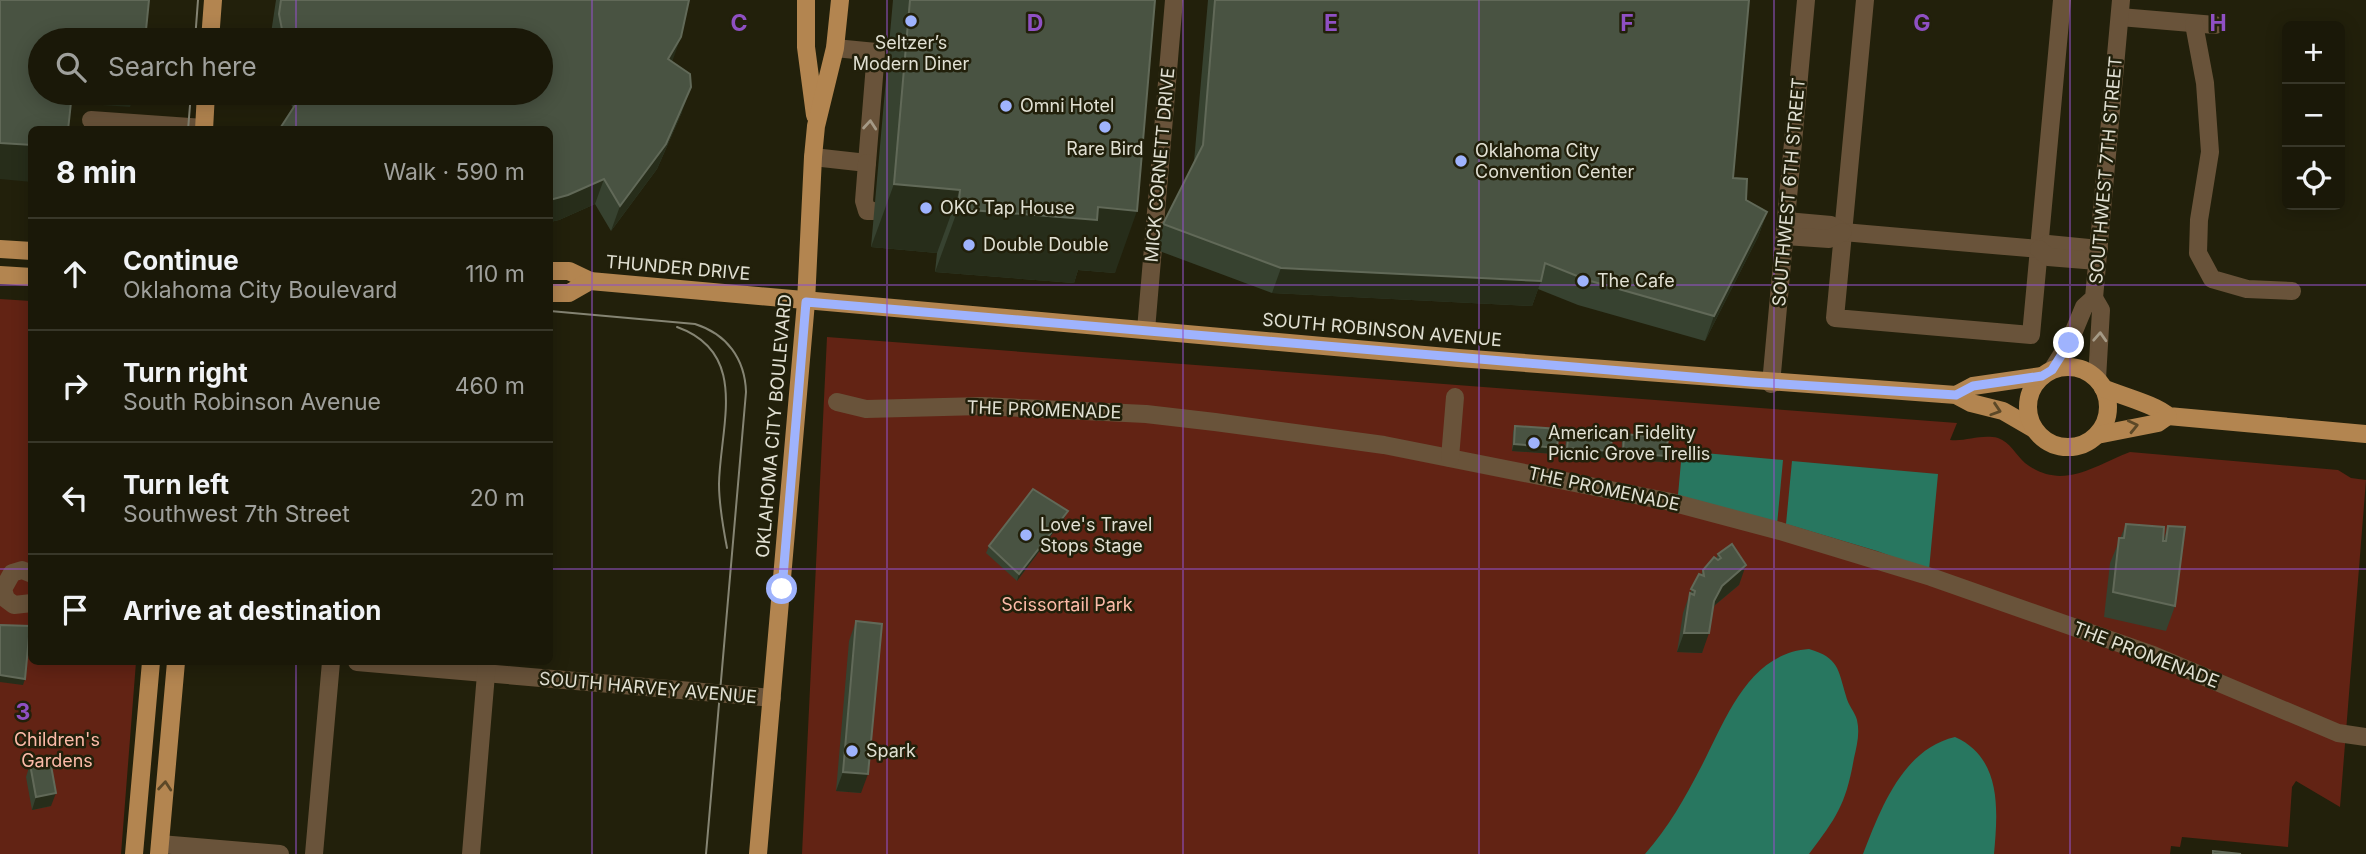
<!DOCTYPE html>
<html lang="en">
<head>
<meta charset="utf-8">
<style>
	body { margin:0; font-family:Inter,sans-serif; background:#232112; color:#f1f3f6 }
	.controls { position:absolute; right:21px; top:21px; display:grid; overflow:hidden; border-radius:10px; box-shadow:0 4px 18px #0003 }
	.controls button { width:63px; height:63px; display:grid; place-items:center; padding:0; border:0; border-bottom:2px solid #383729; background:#1a1808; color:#f1f3f6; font:35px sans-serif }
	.stop { position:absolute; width:21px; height:21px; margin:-16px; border:5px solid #9fb3fd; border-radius:50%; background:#fff }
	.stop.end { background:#9fb3fd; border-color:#fff; box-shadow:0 2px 7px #0008 }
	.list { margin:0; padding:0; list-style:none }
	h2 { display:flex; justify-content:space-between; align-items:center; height:91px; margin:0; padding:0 28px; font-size:30px }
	h2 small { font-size:23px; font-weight:400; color:#9fa09c }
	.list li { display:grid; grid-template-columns:46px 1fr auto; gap:21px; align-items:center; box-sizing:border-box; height:112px; padding:0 28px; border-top:2px solid #383729 }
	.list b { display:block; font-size:26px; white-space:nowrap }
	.list p { margin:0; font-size:23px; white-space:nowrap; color:#9fa09c }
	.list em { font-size:23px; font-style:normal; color:#9fa09c }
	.icon { flex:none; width:38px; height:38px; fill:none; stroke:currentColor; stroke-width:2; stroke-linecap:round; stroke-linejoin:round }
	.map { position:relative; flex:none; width:2366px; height:854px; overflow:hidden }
	.search { position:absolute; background:#1a1808; box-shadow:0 4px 18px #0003; left:28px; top:28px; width:525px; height:77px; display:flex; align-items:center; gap:18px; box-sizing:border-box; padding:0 24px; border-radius:38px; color:#9fa09c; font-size:26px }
	.panel { position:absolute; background:#1a1808; box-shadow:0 4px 18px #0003; left:28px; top:126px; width:525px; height:539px; border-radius:10px }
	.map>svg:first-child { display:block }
	.green { fill:#622314 }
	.water { fill:#287760 }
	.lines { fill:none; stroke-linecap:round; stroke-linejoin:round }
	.minor { stroke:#69533a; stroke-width:18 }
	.major { stroke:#b38550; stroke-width:18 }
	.tram { stroke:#858473; stroke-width:2 }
	.wall { fill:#374230 }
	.shaded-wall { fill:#272d1a }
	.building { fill:#495342; stroke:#616958; stroke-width:2 }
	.oneway { stroke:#a59a86 }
	.oneway2 { stroke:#5c4827 }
	.route { stroke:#9fb3fd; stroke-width:9 }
	.grid { fill:none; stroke:#8f50c3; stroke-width:2; stroke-opacity:0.55 }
	.poi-dot { fill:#9fb3fd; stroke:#22200b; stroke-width:2.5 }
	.labels { text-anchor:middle; stroke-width:5; stroke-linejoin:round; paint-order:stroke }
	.poi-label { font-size:18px; fill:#e1e0d3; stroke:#22200b; text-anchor:start }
	.street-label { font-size:18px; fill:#e1e0d3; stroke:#22200b }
	.park-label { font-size:18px; fill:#fdbba9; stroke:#22200b }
	.grid-label { font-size:23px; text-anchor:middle; font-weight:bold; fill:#8f50c3; stroke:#22200b; stroke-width:5; stroke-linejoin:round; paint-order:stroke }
</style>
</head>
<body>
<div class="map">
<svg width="2366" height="854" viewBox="0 0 2366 854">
	<rect width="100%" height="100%" fill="#22200b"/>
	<!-- green -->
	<g class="green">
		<path d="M0,299l31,2 1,361h104l-15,192h-121z"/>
		<path d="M827,337l1130,86 -7,17c16,2 30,-6 48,-2 12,4 18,17 27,25 37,29 70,2 105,-11l208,18 13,8 15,2 -26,327 -44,-26 -4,6 -4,60 -106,-10 -2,10 -9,-1 -1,8h-1368z"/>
	</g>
	<!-- water -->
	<g class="water">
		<path d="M1682,451l101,9 -6,65 -99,-30z"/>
		<path d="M1792,461l146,13 -9,96 -52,-19 -91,-27z"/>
		<path d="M1809,649c30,9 29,20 37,47 2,9 9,16 11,24 3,13 0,25 -3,38 -8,46 -17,59 -45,96h-164c23,-26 40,-56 56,-87 24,-46 47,-114 108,-118z"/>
		<path d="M1955,737c47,21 43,73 39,117h-131c18,-46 40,-105 92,-117z"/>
	</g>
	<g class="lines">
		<!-- minor -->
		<g class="minor">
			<path d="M1865,0l-30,318 196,17 31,-335"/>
			<path d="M2120,17l95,8"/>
			<path d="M2194,24l11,59 5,69 -11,68 -1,33 14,26 35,10 45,2"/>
			<path d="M91,120l113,8"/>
			<path d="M813,157l54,6 9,-111 -41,-4"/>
			<path d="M867,163l-3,38 3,10h7"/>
			<path d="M1786,221l45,4 12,7 196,17 9,-5 51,5"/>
			<path d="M1785,236l44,3 14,-7"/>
			<path d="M2039,249l9,8 49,4"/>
			<path d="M2094,298l7,12 -4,69"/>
			<path d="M1146,330l28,-330"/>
			<path d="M2052,370l17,-27 15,-36 10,-9 27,-298"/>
			<path d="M1771,384l35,-384"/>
			<path d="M837,402l29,7 116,-3 164,8 69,8 169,23 287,57 109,29 151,46 222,78 185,78 28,4"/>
			<path d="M1450,458l5,-61"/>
			<path d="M32,574l-10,-4 -10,3 -9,16 3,10 8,6 18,-2"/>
			<path d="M357,662l415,36"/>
			<path d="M160,844l120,10"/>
			<path d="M314,854l17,-192"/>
			<path d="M471,854l16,-192"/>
		</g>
		<!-- major -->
		<g class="major">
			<path d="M806,0v47l9,68"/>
			<path d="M210,40l3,-40"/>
			<path d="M204,130l2,-37"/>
			<path d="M0,249l32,2"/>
			<path d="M550,271h19l21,10"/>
			<path d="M0,275l32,2"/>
			<path d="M550,293h19l21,-12 868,77 498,37 15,8 32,8 31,18"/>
			<circle cx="2068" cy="407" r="40"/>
			<path d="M2103,388c18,8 54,17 65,28l198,18"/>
			<path d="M1956,395l17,-9 69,-10"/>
			<path d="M2097,435l61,-12 10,-7"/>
			<path d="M134,854l17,-192"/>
			<path d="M159,854l17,-192"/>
			<path d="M758,854l48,-552 7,-145 3,-31 19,-78 5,-48"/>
		</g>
		<!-- tram -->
		<g class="tram">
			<path d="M195,40l3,-40"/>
			<path d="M188,130l3,-37"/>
			<path d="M550,311l145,13c32,10 50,35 51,68l-40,462"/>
			<path d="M677,327c73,26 43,99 42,157 0,21 4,43 8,64"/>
		</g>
	</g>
	<!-- wall -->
	<g class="wall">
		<path d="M276,0h413l-17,61 10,51 -25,57 -46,62 -16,-27 -36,16 -9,2v-92l-257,-22 -8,-15h256v-53h-271z"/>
		<path d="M893,0h262l-40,273 -37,-3 -4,13 -139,-11 2,-19 -66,-6z"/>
		<path d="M1208,0h541l-16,178 13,22 21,12 -9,25 -53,104 -127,-36 -40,-16 -6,17 -260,-13 -118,-44 9,-25 31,-62z"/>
		<path d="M1515,426l40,28 -43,-3 1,-19z"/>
		<path d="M1569,430l42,21 -3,7 -43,-3 1,-18z"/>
		<path d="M1624,434l40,28 -43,-3 1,-18z"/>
		<path d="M1065,517l-48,64 -31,-28 3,-7z"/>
		<path d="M2126,524l37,17 5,-15 7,80 -9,25 -62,-14 6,-54z"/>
		<path d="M1718,554l21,31 -24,20 -3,5 -10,43 -25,-1 6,-39 7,-20 9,-19 2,1 2,-5 13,-11z"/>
		<path d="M856,621l5,172 -25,-2 13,-150z"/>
		<path d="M30,764l21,42 -19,4 -6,-33z"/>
	</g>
	<!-- shaded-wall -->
	<g class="shaded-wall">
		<path d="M681,37l-9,25 -4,-3z"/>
		<path d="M691,87l-9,25 -25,57 -46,62 9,-25z"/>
		<path d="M65,93h70l-5,14 -69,-5z"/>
		<path d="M0,143l32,2v37l-32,-3z"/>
		<path d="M604,179l-9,25 -36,16 -9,2v-22z"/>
		<path d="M894,184l66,6 -23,63 -66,-6z"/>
		<path d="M1098,207l39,4 -22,62 -37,-3 -4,13 -139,-11 23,-63z"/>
		<path d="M1767,212l-9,25 -53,104 9,-25z"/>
		<path d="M1281,268l260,13 -9,25 -260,-13z"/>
		<path d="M1514,444l43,4 -2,6 -43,-3z"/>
		<path d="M1567,448l44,3 -3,7 -43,-3z"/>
		<path d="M1623,453l43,3 -2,6 -43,-3z"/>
		<path d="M1068,511l-3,6 -48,64 2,-7z"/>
		<path d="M1746,565l-7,20 -24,20 -8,15 7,-19 8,-15z"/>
		<path d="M1684,633h25l-7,20 -25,-1z"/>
		<path d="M0,675l25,4 -2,6 -23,-3z"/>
		<path d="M843,772l25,2 -7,19 -25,-2z"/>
		<path d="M56,793l-5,13 -19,4 4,-13z"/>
	</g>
	<!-- building -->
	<g class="building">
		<path d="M0,0h149l-4,40h-105v53h32l-4,37h-36v15l-32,-2z"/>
		<path d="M281,0h408l-8,37 -13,22 22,15 1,13 -25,57 -46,62 -16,-27 -36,16 -18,5v-70h-271l24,-37h238v-53h-257l-5,-26z"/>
		<path d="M910,0h245l-18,211 -39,-4 -1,13 -139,-11 2,-19 -66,-6z"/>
		<path d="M1215,0h534l-16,178 14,1 -1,21 21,12 -53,104 -127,-36 -42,-17 -4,18 -260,-13 -118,-44 40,-79z"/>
		<path d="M1515,426l44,3 -2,19 -43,-4z"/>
		<path d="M1569,430l43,3 -1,18 -44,-3z"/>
		<path d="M1624,434l44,4 -2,18 -43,-3z"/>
		<path d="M1033,489l35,22 -49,63 -30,-28z"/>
		<path d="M2126,524l38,3 -1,14h3l2,-15 17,1 -10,79 -62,-14 6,-54h5z"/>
		<path d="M1732,544l14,21 -24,21 -8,15 -5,32h-25l6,-40 4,2 1,-4 -4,-2 8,-15 5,2 -1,-6 11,-13 4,3 3,-2 -3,-4z"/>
		<path d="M856,621l26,3 -14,150 -25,-2z"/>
		<path d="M0,625l30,1 -5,53 -25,-4z"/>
		<path d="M50,760l6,33 -20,4 -6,-33z"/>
		<path d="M2213,851l28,3h-28z"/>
	</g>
	<!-- one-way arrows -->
	<defs><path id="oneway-chevron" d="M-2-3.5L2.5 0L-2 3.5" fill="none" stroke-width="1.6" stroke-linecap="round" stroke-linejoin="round" transform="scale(1.75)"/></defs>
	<g class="oneway">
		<use href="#oneway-chevron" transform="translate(870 125) rotate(-85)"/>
		<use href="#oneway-chevron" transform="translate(2100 337) rotate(-87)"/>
	</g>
	<g class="oneway2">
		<use href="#oneway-chevron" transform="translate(1996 410) rotate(18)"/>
		<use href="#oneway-chevron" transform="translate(2133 426) rotate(-13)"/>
		<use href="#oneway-chevron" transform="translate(165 786) rotate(-85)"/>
	</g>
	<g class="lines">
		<!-- route -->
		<path class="route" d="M782,589l24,-287 945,80 205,13 17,-9 69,-10 10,-6 17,-27"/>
	</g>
	<!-- grid -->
	<path class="grid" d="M296,0v40M592,0v854M887,0v854M1183,0v854M1479,0v854M1774,0v854M2070,0v854M296,93v37M0,285h32M550,285h1816M0,569h32M550,569h1816M296,662v192"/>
	<!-- markers -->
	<g class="poi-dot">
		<circle cx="911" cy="21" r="7"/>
		<circle cx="1006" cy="106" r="7"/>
		<circle cx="1105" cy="127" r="7"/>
		<circle cx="1461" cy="161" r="7"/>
		<circle cx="926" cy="208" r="7"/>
		<circle cx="969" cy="245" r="7"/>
		<circle cx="1583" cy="281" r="7"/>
		<circle cx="1534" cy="443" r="7"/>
		<circle cx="1026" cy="535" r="7"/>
		<circle cx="852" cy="751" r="7"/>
	</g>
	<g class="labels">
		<!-- poi labels -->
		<g class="poi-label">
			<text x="911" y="49" text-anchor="middle">Seltzer’s<tspan x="911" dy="21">Modern Diner</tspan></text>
			<text x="1020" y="112">Omni Hotel</text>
			<text x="1105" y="155" text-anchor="middle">Rare Bird</text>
			<text x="1475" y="157">Oklahoma City<tspan x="1475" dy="21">Convention Center</tspan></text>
			<text x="940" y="214">OKC Tap House</text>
			<text x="983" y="251">Double Double</text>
			<text x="1597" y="287">The Cafe</text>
			<text x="1548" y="439">American Fidelity<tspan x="1548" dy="21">Picnic Grove Trellis</tspan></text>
			<text x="1040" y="531">Love's Travel<tspan x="1040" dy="21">Stops Stage</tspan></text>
			<text x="866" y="757">Spark</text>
		</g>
		<!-- street labels -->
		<g class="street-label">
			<text transform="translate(1160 165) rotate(-85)" y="6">MICK CORNETT DRIVE</text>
			<text transform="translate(2106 170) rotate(-85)" y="6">SOUTHWEST 7TH STREET</text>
			<text transform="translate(1789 192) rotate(-85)" y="6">SOUTHWEST 6TH STREET</text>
			<text transform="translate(678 268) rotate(5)" y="6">THUNDER DRIVE</text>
			<text transform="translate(1382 330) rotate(5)" y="6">SOUTH ROBINSON AVENUE</text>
			<text transform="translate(1044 410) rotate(2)" y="6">THE PROMENADE</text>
			<text transform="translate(774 426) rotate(-85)" y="6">OKLAHOMA CITY BOULEVARD</text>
			<text transform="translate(1604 489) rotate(12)" y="6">THE PROMENADE</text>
			<text transform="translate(2146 655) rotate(21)" y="6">THE PROMENADE</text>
			<text transform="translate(648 688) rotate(5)" y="6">SOUTH HARVEY AVENUE</text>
		</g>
		<!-- park labels -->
		<g class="park-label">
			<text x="1067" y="611">Scissortail Park</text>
			<text x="57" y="746">Children's<tspan x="57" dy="21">Gardens</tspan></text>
		</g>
	</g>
	<g class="grid-label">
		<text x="739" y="31">C</text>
		<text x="1035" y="31">D</text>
		<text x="1331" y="31">E</text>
		<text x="1627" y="31">F</text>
		<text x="1922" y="31">G</text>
		<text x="2218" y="31">H</text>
		<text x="23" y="720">3</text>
	</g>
</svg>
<div class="controls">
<button>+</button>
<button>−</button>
<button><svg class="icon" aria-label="locate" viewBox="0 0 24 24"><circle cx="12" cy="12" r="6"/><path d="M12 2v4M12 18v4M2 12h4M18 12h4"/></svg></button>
</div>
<div class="stop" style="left:782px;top:589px"></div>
<div class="stop end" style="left:2069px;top:343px"></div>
<div class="search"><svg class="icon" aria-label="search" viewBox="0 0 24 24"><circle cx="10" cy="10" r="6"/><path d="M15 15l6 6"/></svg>Search here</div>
<section class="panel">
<h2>8 min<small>Walk · 590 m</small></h2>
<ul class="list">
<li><svg class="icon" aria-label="ahead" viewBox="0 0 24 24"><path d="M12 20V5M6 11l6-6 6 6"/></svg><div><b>Continue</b><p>Oklahoma City Boulevard</p></div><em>110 m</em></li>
<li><svg class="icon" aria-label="right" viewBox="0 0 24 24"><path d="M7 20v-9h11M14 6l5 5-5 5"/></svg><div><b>Turn right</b><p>South Robinson Avenue</p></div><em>460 m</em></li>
<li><svg class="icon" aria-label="left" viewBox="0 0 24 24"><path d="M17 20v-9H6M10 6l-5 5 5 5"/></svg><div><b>Turn left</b><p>Southwest 7th Street</p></div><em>20 m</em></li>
<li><svg class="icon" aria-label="arrive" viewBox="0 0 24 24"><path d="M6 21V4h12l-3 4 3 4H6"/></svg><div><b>Arrive at destination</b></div></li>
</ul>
</section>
</div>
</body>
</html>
